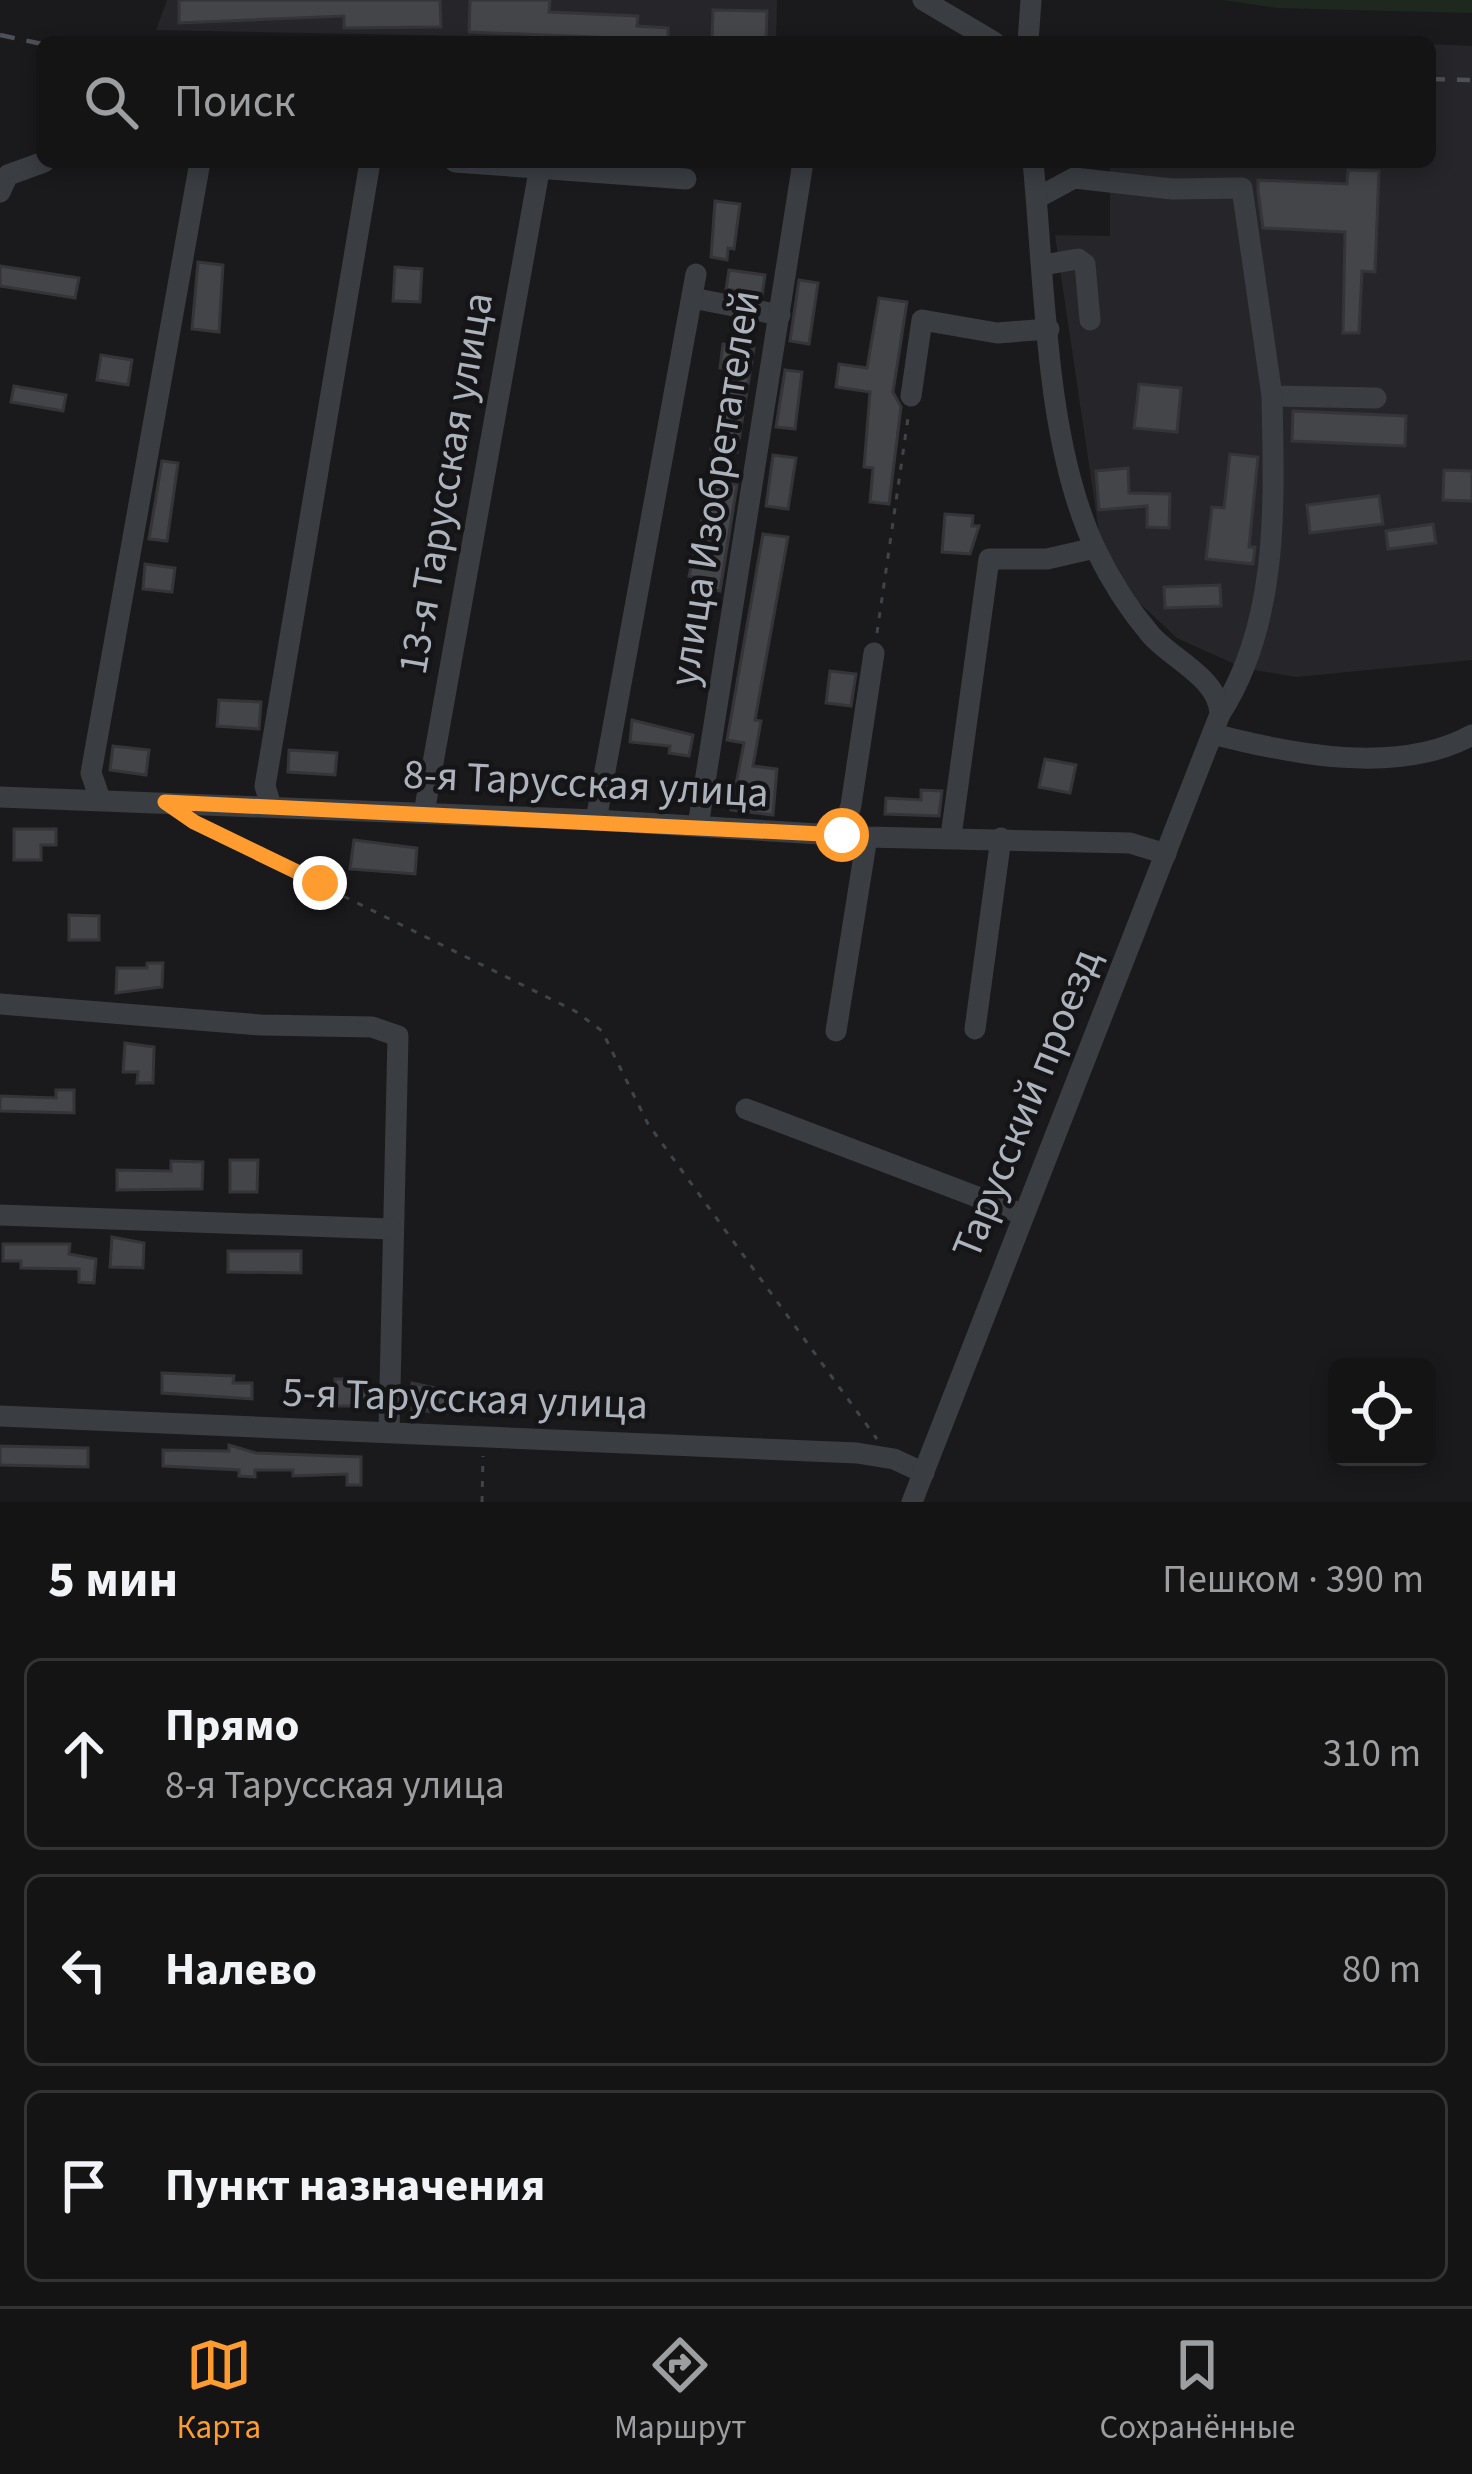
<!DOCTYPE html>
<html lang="ru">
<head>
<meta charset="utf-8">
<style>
	body { margin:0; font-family:"Source Sans 3",sans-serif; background:#1d1d1e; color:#f1f3f6 }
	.controls { position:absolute; right:36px; bottom:36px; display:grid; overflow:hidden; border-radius:18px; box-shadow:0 6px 18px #0003 }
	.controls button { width:108px; height:108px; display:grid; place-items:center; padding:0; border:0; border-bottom:3px solid #333334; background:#141415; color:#f1f3f6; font:60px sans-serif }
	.stop { position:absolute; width:36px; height:36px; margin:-27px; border:9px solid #fe9c30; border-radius:50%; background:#fff }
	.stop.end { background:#fe9c30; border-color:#fff; box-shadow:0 3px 12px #0008 }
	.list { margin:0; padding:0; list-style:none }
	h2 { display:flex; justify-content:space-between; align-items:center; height:156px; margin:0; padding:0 48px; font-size:51px }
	h2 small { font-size:39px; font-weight:400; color:#9d9ea0 }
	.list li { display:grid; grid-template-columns:78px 1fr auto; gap:36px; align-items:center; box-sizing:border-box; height:192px; margin:0 24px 24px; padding:0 24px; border:3px solid #333334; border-radius:18px }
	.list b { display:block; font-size:45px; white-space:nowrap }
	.list p { margin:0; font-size:39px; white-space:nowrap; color:#9d9ea0 }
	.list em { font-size:39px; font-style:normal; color:#9d9ea0 }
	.icon { flex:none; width:66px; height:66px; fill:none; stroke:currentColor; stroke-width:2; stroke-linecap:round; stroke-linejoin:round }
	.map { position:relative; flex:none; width:1472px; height:1502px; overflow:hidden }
	.search { position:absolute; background:#141415; box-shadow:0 6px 18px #0003; left:36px; right:36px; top:36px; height:132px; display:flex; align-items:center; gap:30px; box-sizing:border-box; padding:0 42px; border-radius:18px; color:#9d9ea0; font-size:45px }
	.sheet { height:804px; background:#141415 }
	nav { display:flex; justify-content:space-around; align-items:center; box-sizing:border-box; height:168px; border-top:3px solid #333334; background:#141415; font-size:33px; color:#9d9ea0 }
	nav a { display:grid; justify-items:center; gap:6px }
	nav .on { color:#fe9c30 }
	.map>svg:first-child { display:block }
	.built { fill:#26262a }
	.green { fill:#1f281f }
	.building { fill:#444549; stroke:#343439; stroke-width:3 }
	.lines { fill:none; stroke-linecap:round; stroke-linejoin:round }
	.path { stroke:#404449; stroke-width:3; stroke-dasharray:6 9; stroke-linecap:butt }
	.minor { stroke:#3a3d42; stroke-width:21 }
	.rail { stroke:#4d5157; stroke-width:4.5; stroke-dasharray:15 12; stroke-linecap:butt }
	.route { stroke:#fe9c30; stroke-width:15 }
	.labels { text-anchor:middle; stroke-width:9; stroke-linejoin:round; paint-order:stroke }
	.street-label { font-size:42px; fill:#acb3bd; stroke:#151517 }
</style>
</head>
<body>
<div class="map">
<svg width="1472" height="1502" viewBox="0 0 1472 1502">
	<rect width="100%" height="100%" fill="#1a1a1c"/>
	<!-- built -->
	<g class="built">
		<path d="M167,0h610l-1,42 -620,-12z"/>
		<path d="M1430,44l42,2v614l-176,17 -53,-9 -66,-30 -45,-42 -32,-57 -45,-304 55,1v-74h320z"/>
	</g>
	<!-- green -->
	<path class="green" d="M1223,0h249v13l-195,-5z"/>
	<!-- building -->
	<g class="building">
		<path d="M179,0h261l1,27 -97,1v-12l-165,7z"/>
		<path d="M470,0h80l-1,12 89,4 -1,10 31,2v12l-199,-8z"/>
		<path d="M713,10l54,1 -1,29 -54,-1z"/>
		<path d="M1348,170l31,1 -4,101 -13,-1 -3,62h-16l2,-101 -82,-4 -5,-37v-11l89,4z"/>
		<path d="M715,201l25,3 -6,45 -6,-1 -1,12 -16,-3z"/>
		<path d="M198,262l25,3 -4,67 -27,-3z"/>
		<path d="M0,266l79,12 -4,20 -75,-12z"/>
		<path d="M395,267l27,2 -2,33 -27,-1z"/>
		<path d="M729,270l36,5 -3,21 -36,-7z"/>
		<path d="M799,280l19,3 -9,61 -19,-3z"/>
		<path d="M879,298l28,4 -14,90 8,15 -12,97 -19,-2 3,-34 -9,-1 6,-75 -34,-5 3,-23 28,4z"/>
		<path d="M723,344l31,4 -17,104 -26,-3 15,-80 -6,-1z"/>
		<path d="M101,355l31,5 -4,25 -31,-5z"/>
		<path d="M785,370l17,2 -7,57 -19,-2z"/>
		<path d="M1139,384l42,4 -4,44 -43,-4z"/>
		<path d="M14,386l52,9 -3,16 -52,-9z"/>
		<path d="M1293,411l113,5 -1,30 -113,-5z"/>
		<path d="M1230,454l28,3 -9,90h6l-2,17 -47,-5 6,-52 12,1z"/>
		<path d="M773,455l23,3 -8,51 -22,-3z"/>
		<path d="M162,461l16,2 -11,78 -18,-2z"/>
		<path d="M1128,468l1,25 41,1 -1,34 -22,-1v-21l-48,4 -3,-39z"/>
		<path d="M1444,470l28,1v30l-29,-1z"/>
		<path d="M711,481l26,4 -17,106 -22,-3 1,-10 -10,-2z"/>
		<path d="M1379,496l4,28 -73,9 -3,-28z"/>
		<path d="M945,514l28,2 -1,10h7l-9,28 -28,-2z"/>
		<path d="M1433,524l3,19 -48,6 -2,-18z"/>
		<path d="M763,534l25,3 -33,183 6,1 -8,45 24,3 -4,46 -42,-5 13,-67 -17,-3z"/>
		<path d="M145,564l30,4 -3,24 -29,-3z"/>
		<path d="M1220,585l1,21 -56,2 -1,-21z"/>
		<path d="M830,671l26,3 -5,32 -25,-3z"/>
		<path d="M219,700l42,2 -2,27 -42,-3z"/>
		<path d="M632,720l61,15 -4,21 -20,-3 1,-7 -40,-4z"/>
		<path d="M113,746l36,4 -3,25 -36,-5z"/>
		<path d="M289,750l48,3 -2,22 -47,-3z"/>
		<path d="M1045,759l31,6 -6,28 -31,-6z"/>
		<path d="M921,790l21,1 -3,25 -54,-2 1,-16 35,2z"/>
		<path d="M14,829h42v16h-15v15h-27z"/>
		<path d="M354,840l63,8 -2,26 -65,-5z"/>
		<path d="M69,915l30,1v24h-30z"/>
		<path d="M147,963h16l-1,24 -46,6 1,-25h30z"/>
		<path d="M125,1043l29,4 -1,36h-16l1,-11h-15z"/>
		<path d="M56,1090h18v23l-74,-2v-15l56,2z"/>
		<path d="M230,1160h28l-1,32h-27z"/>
		<path d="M171,1161l32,1 -1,27 -85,1v-20l54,1z"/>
		<path d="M112,1237l32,6 -1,25 -33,-1z"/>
		<path d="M3,1244h67l-1,10 27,5 -2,24 -15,-1v-13l-58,-1v-7h-18z"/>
		<path d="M228,1251h73v22l-73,-1z"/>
		<path d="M162,1373l72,3 -1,7h19v16l-90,-6z"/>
		<rect x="335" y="1379" width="34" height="27"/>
		<path d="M412,1383l33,7 1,23 -34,-3z"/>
		<path d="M229,1445l27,8 105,4v28h-14v-11l-54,2v-6h-38v7l-16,-1v-6l-76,-4v-16l66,1z"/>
		<path d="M0,1446l88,2v19l-88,-2z"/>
	</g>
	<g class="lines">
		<!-- path -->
		<g class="path">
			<path d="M877,633l32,-222"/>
			<path d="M196,823l379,188 27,20 46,93 229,315"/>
			<path d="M482,1502l1,-46"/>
		</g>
		<!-- minor -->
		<g class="minor">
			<path d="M923,0l71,42"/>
			<path d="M1028,42l3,-42"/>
			<path d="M455,162l231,17"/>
			<path d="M0,192l8,-17 36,-13"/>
			<path d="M1037,198l37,-20 98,11 70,-1 30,208 104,2"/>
			<path d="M1043,265l35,-6 7,5 5,56"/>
			<path d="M692,298l88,17"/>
			<path d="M911,396l11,-76 75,13 52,-4"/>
			<path d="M1220,714c60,-93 54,-212 52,-318"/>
			<path d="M1213,734c77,20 185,42 259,1"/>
			<path d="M0,797l596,23 271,17 263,6 36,11"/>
			<path d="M100,799l-9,-26 109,-611"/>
			<path d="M271,806l-6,-20 105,-624"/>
			<path d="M424,813l116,-647"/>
			<path d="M596,820l100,-546"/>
			<path d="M698,826l105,-664"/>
			<path d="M842,835l9,-30 23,-152"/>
			<path d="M951,836l38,-277h58l48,-11"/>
			<path d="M0,1004l261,21 111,2 26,9 -9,396"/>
			<path d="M975,1029l26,-191"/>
			<path d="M836,1031l31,-194"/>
			<path d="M746,1109l276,105"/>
			<path d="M0,1215l391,14"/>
			<path d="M0,1416l857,37 37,6 30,14"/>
			<path d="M912,1502l308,-788c-1,-36 -49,-55 -70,-80 -22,-26 -39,-53 -54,-84 -52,-109 -51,-269 -63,-388"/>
		</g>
		<!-- rail -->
		<g class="rail">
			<path d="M0,35l42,9"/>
			<path d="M1430,79l40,1"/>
		</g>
	</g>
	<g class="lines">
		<!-- route -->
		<path class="route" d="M320,883l-126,-61 -29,-20 677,33"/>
	</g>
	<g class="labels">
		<!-- street labels -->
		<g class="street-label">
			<text transform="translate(444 483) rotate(-80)" y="15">13-я Тарусская улица</text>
			<text transform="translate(713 488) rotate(-81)" y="15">улица Изобретателей</text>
			<text transform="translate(586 782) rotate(3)" y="15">8-я Тарусская улица</text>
			<text transform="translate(1025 1103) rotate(-68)" y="15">Тарусский проезд</text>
			<text transform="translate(465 1397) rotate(2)" y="15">5-я Тарусская улица</text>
		</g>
	</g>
</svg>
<div class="controls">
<button><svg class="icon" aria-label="locate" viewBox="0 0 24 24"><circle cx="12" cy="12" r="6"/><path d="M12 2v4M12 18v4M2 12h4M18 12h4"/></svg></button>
</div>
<div class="stop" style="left:842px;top:835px"></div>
<div class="stop end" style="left:320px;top:883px"></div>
<div class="search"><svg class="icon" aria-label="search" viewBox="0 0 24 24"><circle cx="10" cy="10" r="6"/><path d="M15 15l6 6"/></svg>Поиск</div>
</div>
<section class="sheet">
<h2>5 мин<small>Пешком · 390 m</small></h2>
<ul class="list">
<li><svg class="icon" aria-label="ahead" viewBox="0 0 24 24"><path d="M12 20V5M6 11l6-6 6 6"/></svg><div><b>Прямо</b><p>8-я Тарусская улица</p></div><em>310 m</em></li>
<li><svg class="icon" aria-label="left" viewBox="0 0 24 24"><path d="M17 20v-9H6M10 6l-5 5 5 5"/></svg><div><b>Налево</b></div><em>80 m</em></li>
<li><svg class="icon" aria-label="arrive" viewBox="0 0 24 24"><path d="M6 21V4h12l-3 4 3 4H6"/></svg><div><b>Пункт назначения</b></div></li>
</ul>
</section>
<nav>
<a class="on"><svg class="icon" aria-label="map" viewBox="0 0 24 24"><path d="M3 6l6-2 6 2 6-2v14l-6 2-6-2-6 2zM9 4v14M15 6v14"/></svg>Карта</a>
<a><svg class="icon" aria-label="directions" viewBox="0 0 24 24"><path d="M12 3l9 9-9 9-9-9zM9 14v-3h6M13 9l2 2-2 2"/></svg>Маршрут</a>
<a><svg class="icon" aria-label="saved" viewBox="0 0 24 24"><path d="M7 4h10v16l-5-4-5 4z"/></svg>Сохранённые</a>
</nav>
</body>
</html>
